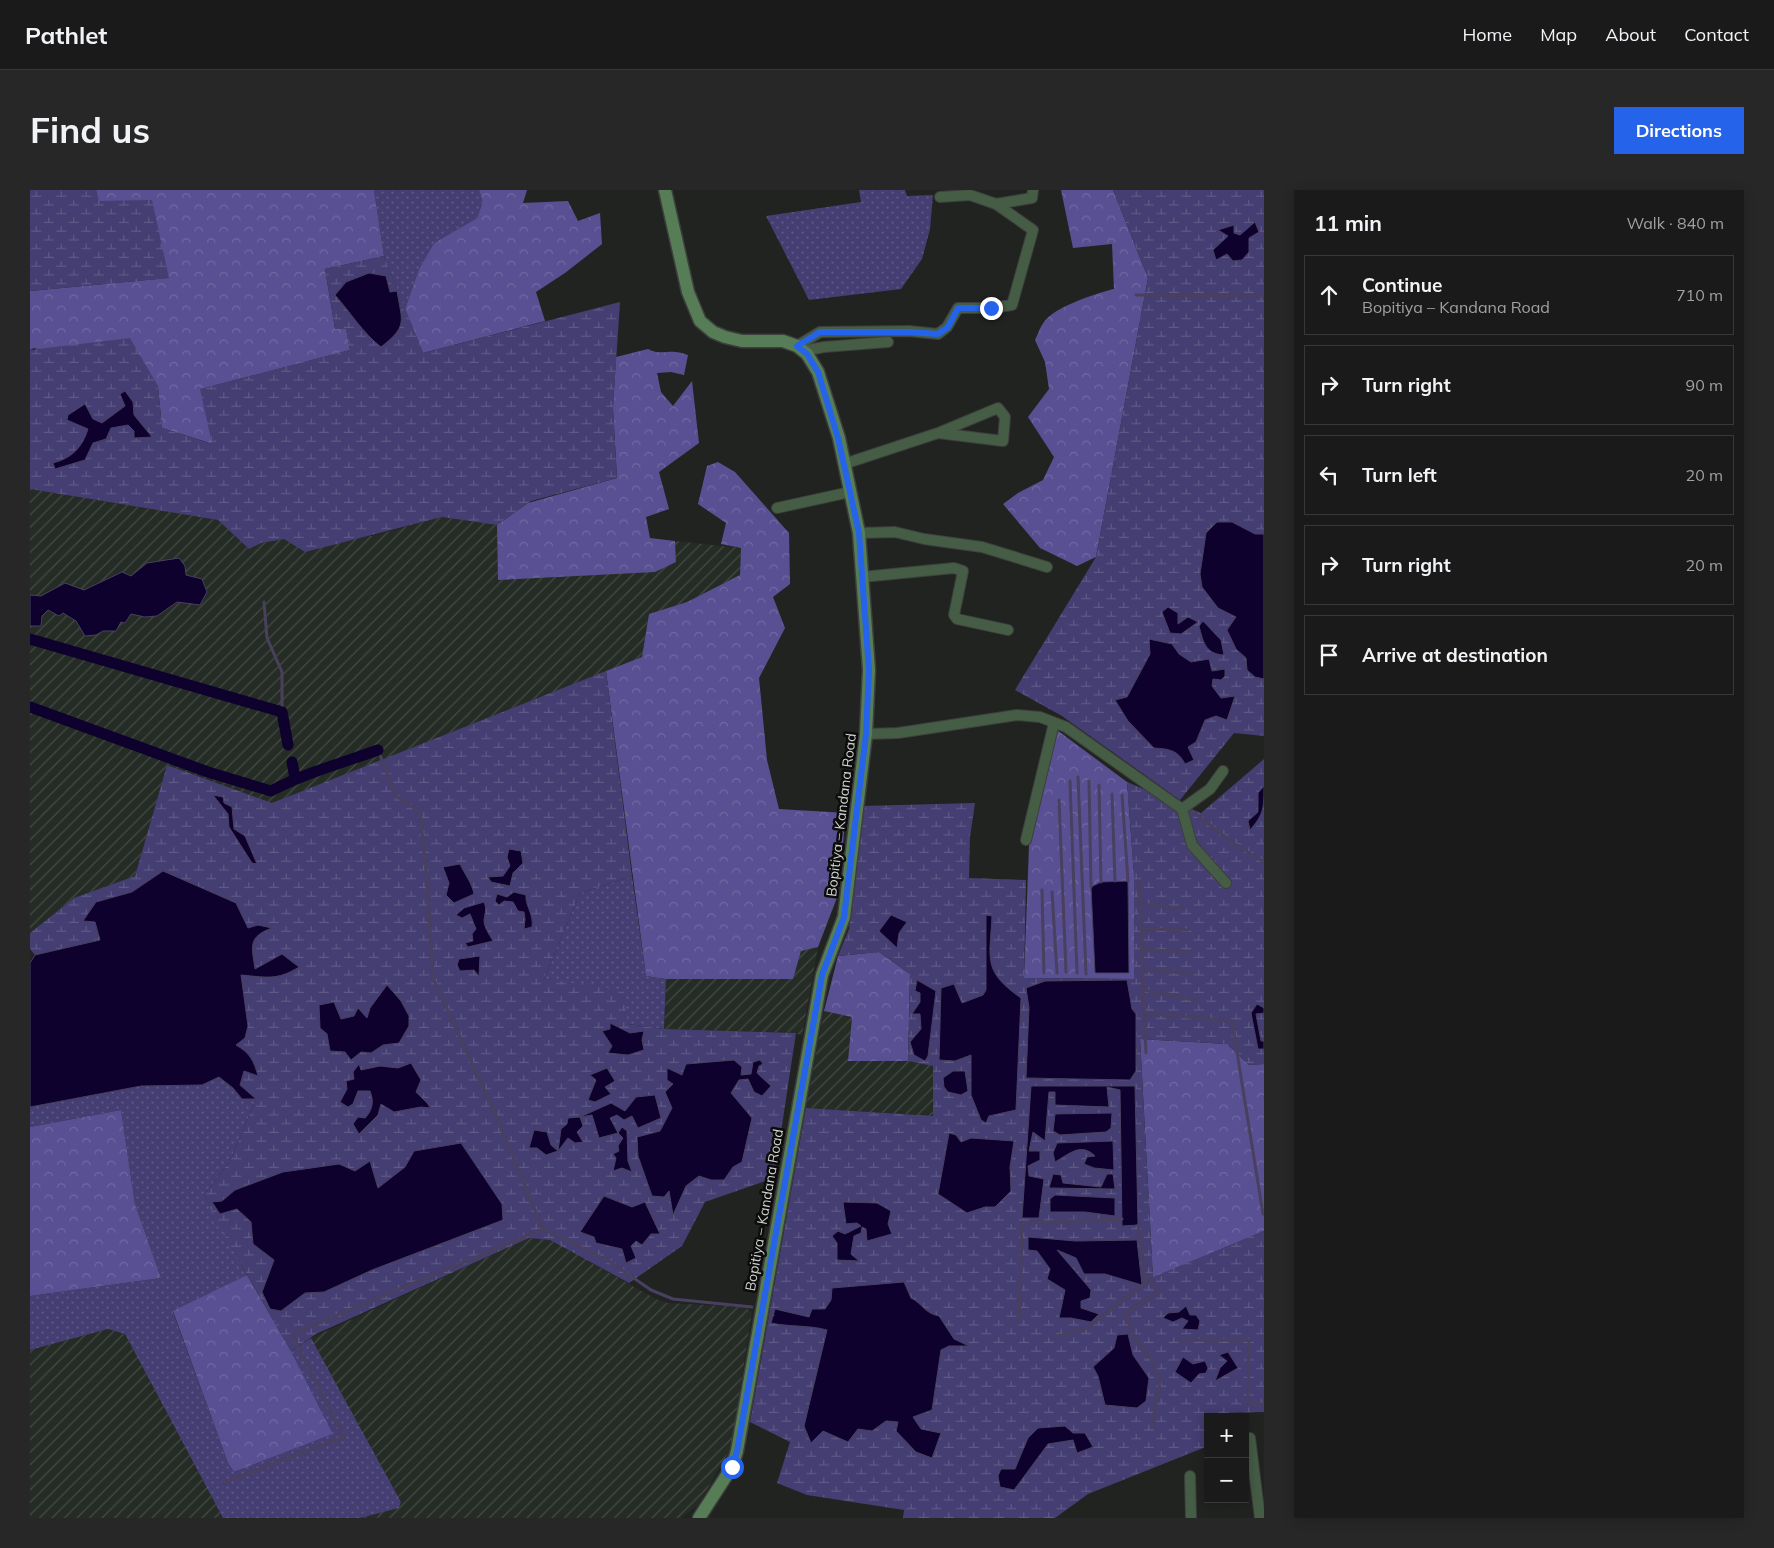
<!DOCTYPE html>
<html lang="en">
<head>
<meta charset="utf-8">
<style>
	body { margin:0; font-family:Mulish,sans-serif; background:#262726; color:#f1f3f6 }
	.controls { position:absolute; right:15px; bottom:15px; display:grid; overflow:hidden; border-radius:0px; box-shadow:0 2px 12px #0003 }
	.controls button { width:45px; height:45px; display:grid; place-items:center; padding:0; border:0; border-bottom:1px solid #373838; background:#191a19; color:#f1f3f6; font:25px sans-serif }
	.stop { position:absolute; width:15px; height:15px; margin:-11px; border:4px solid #2563eb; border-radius:50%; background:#fff }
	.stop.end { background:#2563eb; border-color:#fff; box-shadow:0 1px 5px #0008 }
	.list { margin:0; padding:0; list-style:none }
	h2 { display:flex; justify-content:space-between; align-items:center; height:65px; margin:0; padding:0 20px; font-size:21px }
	h2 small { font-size:16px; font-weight:400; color:#9fa1a2 }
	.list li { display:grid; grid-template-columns:32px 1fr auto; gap:15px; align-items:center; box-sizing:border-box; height:80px; margin:0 10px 10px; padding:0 10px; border:1px solid #373838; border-radius:0px }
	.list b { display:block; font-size:19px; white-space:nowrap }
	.list p { margin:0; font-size:16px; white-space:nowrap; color:#9fa1a2 }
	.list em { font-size:16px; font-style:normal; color:#9fa1a2 }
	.icon { flex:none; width:28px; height:28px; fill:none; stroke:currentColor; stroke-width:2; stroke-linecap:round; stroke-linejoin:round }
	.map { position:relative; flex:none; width:1234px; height:1328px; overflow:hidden; border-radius:0px }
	header { display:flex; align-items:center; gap:30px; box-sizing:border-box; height:70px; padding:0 25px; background:#191a19; border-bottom:1px solid #373838 }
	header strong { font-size:24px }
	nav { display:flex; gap:28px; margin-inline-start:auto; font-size:18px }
	.intro { display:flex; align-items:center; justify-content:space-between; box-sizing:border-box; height:120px; padding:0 30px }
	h1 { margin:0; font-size:35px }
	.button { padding:12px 22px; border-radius:0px; background:#2563eb; color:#fff; font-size:18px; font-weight:700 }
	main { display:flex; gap:30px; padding:0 30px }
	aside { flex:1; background:#191a19; border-radius:0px; box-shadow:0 2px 12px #0003 }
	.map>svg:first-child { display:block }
	.industrial { fill:url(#industrial-furrows) }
	.grass { fill:url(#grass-dots) }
	.forest { fill:url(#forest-crowns) }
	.wetland { fill:url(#wetland-marsh) }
	.water { fill:#0e012d; stroke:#48405e }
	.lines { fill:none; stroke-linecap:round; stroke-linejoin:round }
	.stream { stroke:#48405e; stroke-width:3 }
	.canal { stroke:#0e012d; stroke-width:11 }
	.minor-casing { stroke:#3d3f3d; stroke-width:12 }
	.secondary-casing { stroke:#3d3f3d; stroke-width:15 }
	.minor { stroke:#455c45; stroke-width:10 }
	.secondary { stroke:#577d57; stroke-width:12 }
	.route { stroke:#2563eb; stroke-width:6 }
	.labels { text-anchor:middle; stroke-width:5; stroke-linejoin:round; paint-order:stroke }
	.street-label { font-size:14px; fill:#d0d2d0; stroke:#0b0c0b }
</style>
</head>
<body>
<header>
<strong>Pathlet</strong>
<nav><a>Home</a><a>Map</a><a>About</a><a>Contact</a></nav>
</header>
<div class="intro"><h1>Find us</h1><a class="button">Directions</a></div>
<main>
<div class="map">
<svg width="1234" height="1328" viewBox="0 0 1234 1328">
	<defs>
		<pattern id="industrial-furrows" width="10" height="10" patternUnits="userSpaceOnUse" patternTransform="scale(1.25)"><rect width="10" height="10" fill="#252c25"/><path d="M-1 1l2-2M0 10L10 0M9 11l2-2" fill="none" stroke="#444a44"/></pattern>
		<pattern id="grass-dots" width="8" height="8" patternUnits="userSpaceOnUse" patternTransform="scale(1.25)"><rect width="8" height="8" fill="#443e72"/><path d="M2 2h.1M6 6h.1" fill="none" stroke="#5e5985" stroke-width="1.8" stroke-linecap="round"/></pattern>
		<pattern id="forest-crowns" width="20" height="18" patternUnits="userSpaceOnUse" patternTransform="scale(1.25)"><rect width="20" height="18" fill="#595093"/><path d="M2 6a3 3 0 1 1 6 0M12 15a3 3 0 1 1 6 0" fill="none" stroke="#7068a1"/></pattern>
		<pattern id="wetland-marsh" width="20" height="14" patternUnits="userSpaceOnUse" patternTransform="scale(1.25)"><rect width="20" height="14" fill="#443e72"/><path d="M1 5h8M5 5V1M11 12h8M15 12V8" fill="none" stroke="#5e5985"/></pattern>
	</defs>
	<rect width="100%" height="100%" fill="#212321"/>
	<!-- industrial -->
	<g class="industrial">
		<path d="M0,299l188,31 31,29 12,-6 23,-4 88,-3 70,-19 55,8 1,55 178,-18 -1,-21 66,7 -1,27 -53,27 -38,12 -7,43 -370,146 -105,-38 -32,111 -61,22 -44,35z"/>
		<path d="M788,757l-16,89 -6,-3 -132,-4 2,-50h127l8,-28z"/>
		<path d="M794,821l28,6 -4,44h60l25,5v50l-127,-8z"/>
		<path d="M499,1048l21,2 106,59 12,4 77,4 7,5 -21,136 -33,57 -17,13h-321l39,-10 2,-6 -90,-164z"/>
		<path d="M78,1139l17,5 98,184h-193v-168z"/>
	</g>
	<!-- grass -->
	<g class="grass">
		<path d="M344,0h105l5,12 -7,16 -43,25 -15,26 -14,40 -21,-53z"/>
		<path d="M829,0h46l2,6 26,-1 -3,34 -8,30 -21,30 -92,11 -43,-84 95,-14z"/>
		<path d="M602,686l14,100 20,3 -2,50 -36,-5 -84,-45 36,-86z"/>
		<path d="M189,887l14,11 9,11h14l-26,62 -26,34 43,80 -74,37 55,151 6,9 99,-38 -42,-83 20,-13 90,164 -2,6 -39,10h-137l-98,-184 -17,-5 -78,21v-54l131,-18 -26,-74 -14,-94 -91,17v-20l111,-21 61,-1z"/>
	</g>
	<!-- forest -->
	<g class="forest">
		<path d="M66,0h278l10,66 -59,13 10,60 11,-1 4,22 -149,39 12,55 -51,-16 -4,-42 -124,-38 -4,2v-59l138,-13 -70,-77z"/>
		<path d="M449,0h48l-4,13 45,-2 10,20 22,-8 2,31 -37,29 -29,19 9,29 -122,32 -18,-44 14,-40 15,-26 43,-25 6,-16z"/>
		<path d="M1031,0h52l35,88 -52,279 -19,9 -37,-18 -37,-44 15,-11 25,-13 11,-23 -26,-40 21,-28 -4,-27 -10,-22c3,-6 5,-13 9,-18 10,-15 53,-29 70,-33l-2,-45 -39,4z"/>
		<path d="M618,159c16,8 21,-2 40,6l-4,20 -13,-3 -14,1 4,19 12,14 19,-25 7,62 -40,29 10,37 -23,8 4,21 25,3 1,21 -21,10 -157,8 -1,-55 31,-22 89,-25 -4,-70 3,-51z"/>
		<path d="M688,272l17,10 54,61 1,51 -17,13 12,31 -26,50 8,82 12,49 67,4 -8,82 -20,52 -17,4 -8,28h-127l-20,-3 -40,-305 36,-14 7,-43 38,-12 53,-27 1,-27 -20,-4 5,-21 -28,-19 9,-38z"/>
		<path d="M1027,540l70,52 7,93v104l-110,-1 5,-132z"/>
		<path d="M849,762l31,22 -2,87h-60l4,-44 -28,-6 14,-55z"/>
		<path d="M1110,849l87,5 22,21 15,-1v167l-111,47z"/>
		<path d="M91,920l14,94 26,74 -131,18v-169z"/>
		<path d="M217,1085l44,76 42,83 -99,38 -6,-9 -55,-152z"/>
	</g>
	<!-- wetland -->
	<g class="wetland">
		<path d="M0,0h66l3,11 53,-1 17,78 -139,13z"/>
		<path d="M1083,0h151v546l-30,-3 -54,67 -118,-84 -47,-26 81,-133 52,-279z"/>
		<path d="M354,66l39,97 197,-51 -7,106 4,70 -86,23 -34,24 -55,-8 -137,35 -21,-13 -23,4 -12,6 -31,-29 -188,-31v-139l100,-12 28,48 4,42 50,16 -12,-55 150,-39 -4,-21h-11l-10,-60z"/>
		<path d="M576,481l26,205 -52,17 -36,86 79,11 5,34 36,5 132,4 -22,145 -69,24 -23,44 -53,37 -79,-43 -21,-2 -213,96 -25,17 -72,-125 -15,-31 26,-34 26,-62 -16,-14 4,-14 14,5c-4,-15 -8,-23 -22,-31l5,-71 19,3c-7,-9 -12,-32 -4,-42 4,-4 10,-5 15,-7l-23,1 -85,-58 -31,21 -36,10 -13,19 12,1 5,18 -65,15 -5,-6v-16l44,-35 61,-22 32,-111 105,38z"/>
		<path d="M1234,569v305l-15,1 -22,-21 -87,-5 13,238 111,-46v181l-42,1 -1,4h-13v29l-120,48 -33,24h-152l1,-8 -97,-15 -30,-12 13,-41 -40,-20 56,-314 127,8v-50l-25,-5 2,-87 -31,-22 -41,4 11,-27 13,-123 113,-3 -5,34 -1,41 57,2 -2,98 110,1v-104l-7,-93 74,31z"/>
	</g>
	<!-- water -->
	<g class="water">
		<path d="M1225,32l4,10 -10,6v14l-7,8 -9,1 -6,-7 -11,6 -3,-10 15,-14 -10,-6 16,-5v8l6,2z"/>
		<path d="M339,83l17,3 4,16 7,-1c5,31 11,35 -16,56 -18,-14 -31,-35 -46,-52l11,-13z"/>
		<path d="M95,201l8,11 1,13 18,22 -18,1v-7l-6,-6 -17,3 -5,11 -13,4 -8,17 -30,9 -2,-6c19,-5 29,-15 35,-34l-21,-9 1,-5 17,-11 8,15 9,4 23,-17 -5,-12z"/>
		<path d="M1187,332h15l23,12h9v145l-9,-2 -8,-7 -1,-12 -10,-9 -9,-19 9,-13 -18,-9 -16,-21 -2,-13 6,-41z"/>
		<path d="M149,368l6,8 1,9 16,4 5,13 -7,13 -23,-3 -20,14 -12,1 -14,-3 -6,9 -4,-1 -5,9h-13l-7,4 -11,1 -9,-15 -13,-8 -4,3 -11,-6 -6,6 -1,10h-11v-31l11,1 24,-13 19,7 38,-18 9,4 16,-13z"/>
		<path d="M1138,417l10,6v11l10,-7 10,5 -17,12 -11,-1 -8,-21z"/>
		<path d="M1173,431l18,19 3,15c-19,-1 -21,-14 -25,-29z"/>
		<path d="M1119,449l23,5 7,10 12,8 18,-3 3,12 13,-2v7l-4,4 -8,-1 -1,7 9,12 14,-2 -8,24 -11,-4 -11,4 -9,22 -8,5 6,13 -9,4c-7,-14 -16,-15 -31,-16l-26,-27 -13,-21 12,-3 23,-43z"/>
		<path d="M1234,596c0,22 0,28 -14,44l-2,-9 10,-9v-19z"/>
		<path d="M183,605l10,2 1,6 8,4 2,22 11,7 12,28 -5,-1 -23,-36 -1,-13z"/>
		<path d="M479,659l12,2 2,12 -10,10 -3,13 -19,-4 -3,-5 15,-1 7,-10 -3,-9z"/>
		<path d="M430,674c5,11 12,19 14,30l-20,9 -8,-8 3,-12 -6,-16z"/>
		<path d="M133,681l73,32 12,25 10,-3 14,3c-25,9 -20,19 -17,41l27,-15 17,13c-22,14 -34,10 -58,8l7,51 -3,12 -9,7c14,8 18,16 22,31l-14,-5 -4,14 16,14h-14l-9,-11 -14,-11 -17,8 -61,1 -111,21v-144l5,-8 65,-15 -5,-18 -12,-1 13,-19 36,-10z"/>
		<path d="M1098,691l1,92h-34l-4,-86 10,-5z"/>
		<path d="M484,702l12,3c-1,11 8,19 6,32l-8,2 1,-10 -1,-7 -6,-1 -5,-9 -9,-1 -5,4 -4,-4 2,-7 10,3z"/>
		<path d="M454,712c3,8 1,10 0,18 0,7 5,14 9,21l-25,6 -3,-4 8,-2 -1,-7 4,-5 -6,-15 -8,4 -6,-3 8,-7z"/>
		<path d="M861,725l16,7 -8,11 -2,15 -18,-17z"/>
		<path d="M956,725l6,1c-2,43 -10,55 29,82l-5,112 -27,6 -3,7 -5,-3 -10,-25v-40l-16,6 -16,-1 2,-72 13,-4 8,19 21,-8 3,-5z"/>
		<path d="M450,766l-1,20 -5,-6 -14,1 -3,-6 2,-6z"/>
		<path d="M887,790l19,11 -8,65 -3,5 -11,-6 -4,-13 11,-13 -1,-15h-8l8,-12v-9l-5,-2z"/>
		<path d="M1097,790l5,29 4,5v57l-6,9 -104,-2 3,-70 -3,-20 19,-7z"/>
		<path d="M357,795l14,16 8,15v10l-10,17 -16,2 -12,8 -10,-1 -10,8 -6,-8 -15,-1 -3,-17 -7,-6 -1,-23 15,-3 7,17 13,-3 4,-8 9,10 3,-10z"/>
		<path d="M1227,814l7,4v5l-8,1 5,27h3v8h-6l-7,-36z"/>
		<path d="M580,833l20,10 14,-2 -2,9 2,10 -16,5 -20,-2 4,-7 -10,-15 8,-2z"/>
		<path d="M704,870l8,7 -1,8 10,-1 2,-12 7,-2 3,4 -4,2 -2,7 14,13 -9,10 -8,-4 -6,-13 -9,1 -8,13 21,25 -10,44 -9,5 -9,13h-13l-12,-4 -13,10 -13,29 -4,-24 -5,6 -12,-1 -14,-40 -1,-19 23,-6 12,-23 -7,-16 8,-8 -6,-4v-12l15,7 4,-11z"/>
		<path d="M381,873l10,17 -5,12 12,12 2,4 -9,-1 -27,5 -13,-8 -3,11 -19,19 -6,-10 5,-7 7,1c8,-8 9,-17 5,-27h-12l-5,13 -5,3 -8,-5 7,-13 -1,-8 8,-2 -1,-7 6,-8 2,6 19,-4 18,2z"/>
		<path d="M577,878l8,13 -10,6 6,7 -16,8 -7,-2 8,-20 -6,-5z"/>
		<path d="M923,881h12l3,20 -7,4 -13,-3 -4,-5 -1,-9z"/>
		<path d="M1001,896h104l3,139 -16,1 -2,-136 -13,-3 2,20 -54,-2v-13h-6l-4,49 -12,-9 -4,19h11v9l-12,6 1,10 15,3 -5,39h-17z"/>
		<path d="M625,905l6,23 -23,10 -6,-12 -8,4 -7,-5 -7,3 8,15 4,-6 5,4 1,30 4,11 -10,-4 -9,3 3,-13 -3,-4 6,-3 -1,-5 5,-8 -5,-5 -19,5 -7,-23 -12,2 3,9 -6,6 6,10 -8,1 -7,-5 -10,13 -12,4 -9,-7h-8l5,-18 13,2 4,13 7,6 3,-22 6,-5 1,-6 12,-1 31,-14 14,8 11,-14z"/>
		<path d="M1082,923l-1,15 -5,4 -46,3 -7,-4 2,-17z"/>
		<path d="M919,943l7,2 5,7 10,-4 43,3 -4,26 1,24 -16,16h-10l-18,6 -29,-19z"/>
		<path d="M1083,951l1,29 -20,-2 -10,-4 3,-7 8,-1c-14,-14 -26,-2 -40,6l-2,-9 4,-10z"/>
		<path d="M431,953l41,61 1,16 -131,50 -48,22 -19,1 -24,18 -11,-2 -8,-17 12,-32 -21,-16 -2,-22 -14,-13 -17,5 -8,-12 10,-1 13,-11 48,-18 56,-8 16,7 15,-10 8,27 27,-21 9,-16z"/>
		<path d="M1023,984l8,1 2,8 38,4 6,-13h6l2,15 -66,-1z"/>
		<path d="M1025,1005l60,3v18l-30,-4h-35v-13z"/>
		<path d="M574,1006l28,11 13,-5 15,32h-9l-9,11 -6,-4 -5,5 5,12 -10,5 -4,-14 -26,-6 -2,-6 -14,-5z"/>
		<path d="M813,1012l34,1 14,8 -3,13 4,10 -25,7 -1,-12 -4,-2 -1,6 -7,3 -3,18 8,7 -22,-1v-17l-5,-7 6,-5 7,3 16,-8 -4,-3 -11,1z"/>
		<path d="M998,1047l48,4 61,-1 5,45 -37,-11h-21l-8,-16 -19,-8 34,40 -1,8 -9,3v7l18,6 -8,8 -20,-4h-12l6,-28 -18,-11 3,-10 -13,-18 -9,-1z"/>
		<path d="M874,1092l7,16c12,6 13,15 28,18l15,23 15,7h-20l-8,4 -9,60 -19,7 8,12 20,4 -9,25 -16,-6 -20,-21 2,-9 -12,-1 -14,10 -14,-2 -10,13 -25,-11 -12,12 -7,-17 23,-96c-18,-5 -37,-3 -56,-7l4,-14 34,8 3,-8h13l6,-9 1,-12z"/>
		<path d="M1156,1116l4,9h6l4,6 -2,9 -16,-1 6,-8 -6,-3 -9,4 -10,-4 5,-5 11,-1z"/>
		<path d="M1098,1144l5,21 16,23 -3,23 -9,7 -32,-3 -7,-29 -5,-9 21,-19 3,-13z"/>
		<path d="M1198,1162l10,16 -23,13 5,-13 7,-7 -8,-6z"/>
		<path d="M1153,1167l10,7 12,-3 3,7 -2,5 -7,1 -8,9 -16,-11z"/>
		<path d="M1035,1236l8,7h12l8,14 -16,6 -4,-13 -25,4 -34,46 -14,-3 -2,-11 3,-7h14l13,-31 10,-10z"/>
	</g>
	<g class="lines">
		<!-- stream -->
		<g class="stream">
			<path d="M1106,105l128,1"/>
			<path d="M234,412l3,36 15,34v40"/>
			<path d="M1048,587l8,197"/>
			<path d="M1040,591l7,192"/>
			<path d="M1059,591l2,106"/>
			<path d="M1069,595l2,97"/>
			<path d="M1082,604l3,87"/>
			<path d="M1092,605l6,86"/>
			<path d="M1029,610l7,172"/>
			<path d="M1162,621l41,32 31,19"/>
			<path d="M1109,691l7,172"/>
			<path d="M1012,700l2,83"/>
			<path d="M1022,702l5,81"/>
			<path d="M1110,714l42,4"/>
			<path d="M1111,739l47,1"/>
			<path d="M1112,759l50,4"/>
			<path d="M1113,780l49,3"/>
			<path d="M1113,800l52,10"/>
			<path d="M1114,823l88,8 31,193"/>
			<path d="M513,1039l66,32 42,29 22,9 79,8"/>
			<path d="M1115,1086l10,9 4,7 -34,22 10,24 18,24 7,21 -8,43"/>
			<path d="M741,1124l2,1"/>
			<path d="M989,1131l3,-98 100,-4"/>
			<path d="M1025,1147l32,-9 59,-45 -8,-58"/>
			<path d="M1151,1150h68l-1,64h16"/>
			<path d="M193,1293l121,-46 -52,-103 251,-105 -47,-113 -63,-138 -6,-98 -7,-68 -24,-16 -18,-46"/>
		</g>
		<!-- canal -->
		<g class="canal">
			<path d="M0,449l252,73 6,33"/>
			<path d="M0,517l178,65 63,19c34,-18 71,-28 107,-41"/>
			<path d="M262,572l3,16"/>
		</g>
		<defs>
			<g id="minor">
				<path d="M966,14l36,-6 1,-8"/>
				<path d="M767,156l23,-14 89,-1 29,3 9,-7 11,-19h33l21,-3 21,-75 -37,-26 -26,-9 -30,2"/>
				<path d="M773,161l21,-4 64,-5"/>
				<path d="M814,274l94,-31 65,8 2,-24 -7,-9 -60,25"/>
				<path d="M747,318l73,-16"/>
				<path d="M829,343l36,-1 29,7 58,8 65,20"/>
				<path d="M832,387l92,-9 9,3 -9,44 3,4 51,11"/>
				<path d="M836,544l32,-1 119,-18 23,2 26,10 116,82 10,36 34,38"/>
				<path d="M1152,619l28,-20 13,-18"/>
				<path d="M996,650l28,-117"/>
				<path d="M1220,1248l10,80"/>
				<path d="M1160,1286l1,42"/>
			</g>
			<path id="secondary" d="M635,0l23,102 12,29 13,11 12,5 17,4h41l14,5 10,8 11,18 21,66 20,95 10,137 -3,64 -22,183 -22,58 -85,476 -5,16 -33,51"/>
		</defs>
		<!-- minor casing -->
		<use href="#minor" class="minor-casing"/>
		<!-- secondary casing -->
		<use href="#secondary" class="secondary-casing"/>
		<!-- minor -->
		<use href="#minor" class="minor"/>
		<!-- secondary -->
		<use href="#secondary" class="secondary"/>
	</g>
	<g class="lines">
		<!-- route -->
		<path class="route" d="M702,1277l5,-16 85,-476 22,-58 22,-183 3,-64 -10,-137 -21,-95 -20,-66 -11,-18 -10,-8 23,-14h89l29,2 10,-7 10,-19h33"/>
	</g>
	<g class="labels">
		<!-- street labels -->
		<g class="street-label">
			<text transform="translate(811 625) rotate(-83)" y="5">Bopitiya – Kandana Road</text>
			<text transform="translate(734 1020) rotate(-80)" y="5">Bopitiya – Kandana Road</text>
		</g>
	</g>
</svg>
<div class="controls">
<button>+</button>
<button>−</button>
</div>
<div class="stop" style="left:702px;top:1277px"></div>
<div class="stop end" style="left:961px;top:118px"></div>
</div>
<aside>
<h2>11 min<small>Walk · 840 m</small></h2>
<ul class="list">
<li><svg class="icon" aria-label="ahead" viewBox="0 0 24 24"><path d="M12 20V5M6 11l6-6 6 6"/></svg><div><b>Continue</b><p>Bopitiya – Kandana Road</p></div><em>710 m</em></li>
<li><svg class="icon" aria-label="right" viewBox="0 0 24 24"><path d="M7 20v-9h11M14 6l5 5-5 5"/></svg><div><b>Turn right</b></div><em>90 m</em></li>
<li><svg class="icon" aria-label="left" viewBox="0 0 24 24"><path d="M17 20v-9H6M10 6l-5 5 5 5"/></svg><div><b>Turn left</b></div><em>20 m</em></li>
<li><svg class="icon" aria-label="right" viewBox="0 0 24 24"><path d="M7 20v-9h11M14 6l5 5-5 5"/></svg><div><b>Turn right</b></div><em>20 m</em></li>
<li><svg class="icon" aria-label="arrive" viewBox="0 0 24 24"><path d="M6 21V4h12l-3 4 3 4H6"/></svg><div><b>Arrive at destination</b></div></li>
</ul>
</aside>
</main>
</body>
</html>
